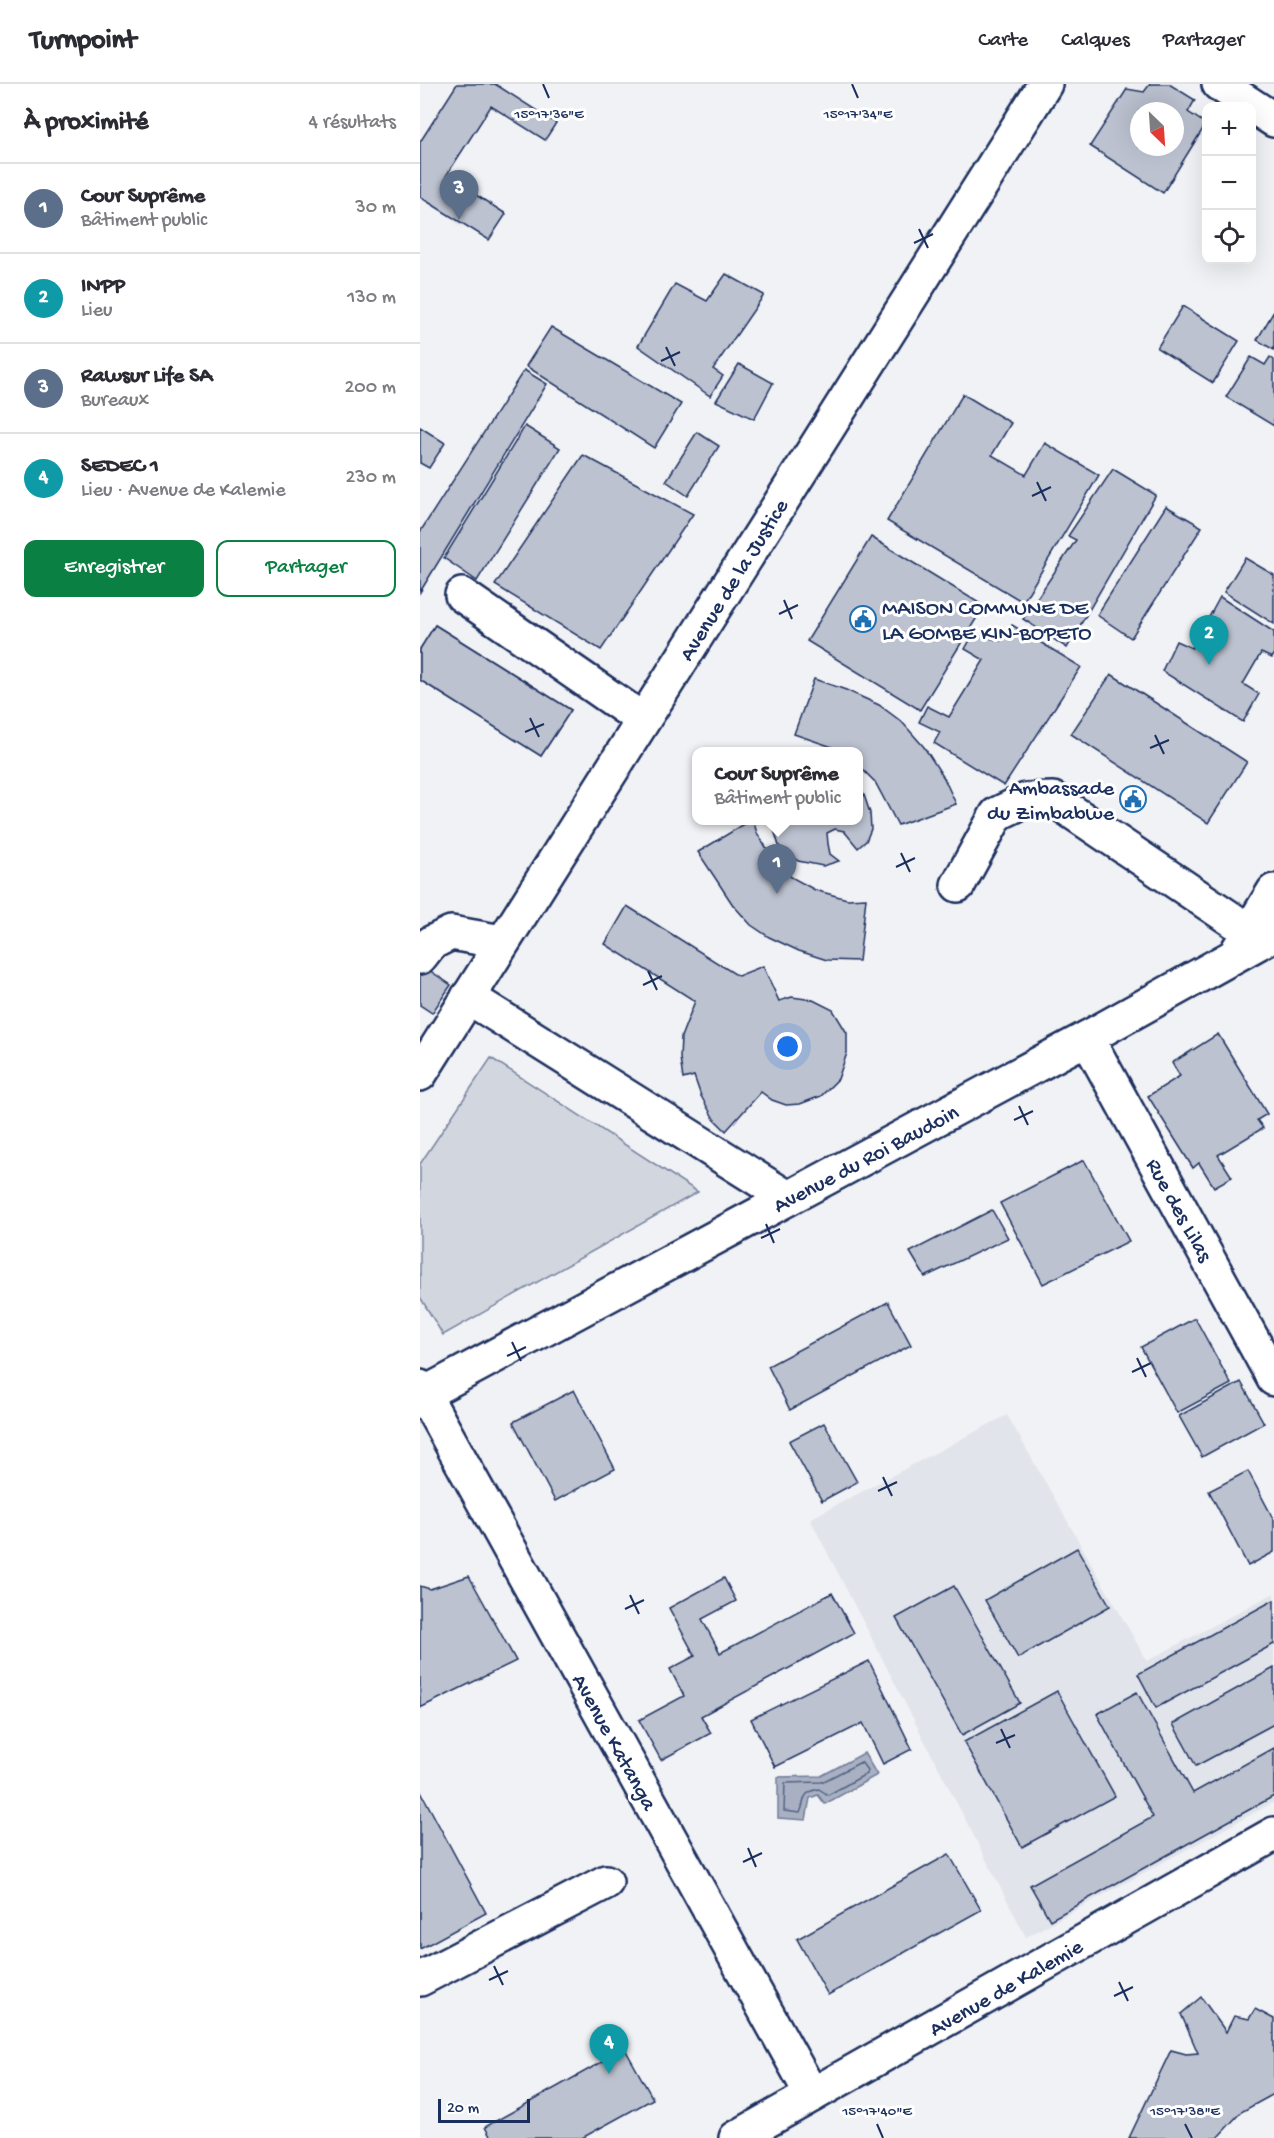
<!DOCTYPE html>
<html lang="fr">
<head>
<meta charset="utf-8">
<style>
	body { margin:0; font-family:"Gochi Hand",sans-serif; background:#f2f2f3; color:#2b2b33 }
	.controls { position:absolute; right:18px; top:18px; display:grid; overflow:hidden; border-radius:12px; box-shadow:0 6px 24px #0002 }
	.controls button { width:54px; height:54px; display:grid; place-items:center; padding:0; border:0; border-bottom:2px solid #e1e1e2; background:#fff; color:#2b2b33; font:30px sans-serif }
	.compass { position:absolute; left:710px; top:18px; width:54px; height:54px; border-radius:50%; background:#fff; box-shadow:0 6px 24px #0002; rotate:155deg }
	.scale { position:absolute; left:18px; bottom:15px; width:92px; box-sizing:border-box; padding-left:6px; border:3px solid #1b2f5e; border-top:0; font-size:16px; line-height:21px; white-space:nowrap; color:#1b2f5e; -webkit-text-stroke:4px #fff; paint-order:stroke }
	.you { position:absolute; left:368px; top:963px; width:21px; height:21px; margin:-15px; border:4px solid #fff; border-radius:50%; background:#1a73e8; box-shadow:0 0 0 9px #1a73e833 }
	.badge { display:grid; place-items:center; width:39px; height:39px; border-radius:50%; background:#0b8043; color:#fff; font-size:20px; font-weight:700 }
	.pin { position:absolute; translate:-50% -50px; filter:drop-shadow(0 2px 3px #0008) }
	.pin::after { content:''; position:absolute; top:32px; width:21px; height:18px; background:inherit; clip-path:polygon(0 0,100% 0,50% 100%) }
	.popup { position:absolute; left:272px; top:663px; width:171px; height:78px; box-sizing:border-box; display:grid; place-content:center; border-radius:12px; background:#fff; filter:drop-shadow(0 2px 4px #0005); font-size:20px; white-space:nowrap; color:#7c7c81 }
	.popup b { font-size:22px; color:#2b2b33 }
	.popup::after { content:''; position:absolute; left:50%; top:100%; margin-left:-12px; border:12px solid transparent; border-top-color:#fff }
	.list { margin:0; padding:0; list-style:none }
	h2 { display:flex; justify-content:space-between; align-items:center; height:78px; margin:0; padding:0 24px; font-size:26px }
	h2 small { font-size:20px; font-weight:400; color:#7c7c81 }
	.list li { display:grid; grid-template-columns:39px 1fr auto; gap:18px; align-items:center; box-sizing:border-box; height:90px; padding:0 24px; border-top:2px solid #e1e1e2 }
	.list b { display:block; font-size:22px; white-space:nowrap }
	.list p { margin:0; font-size:20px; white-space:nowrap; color:#7c7c81 }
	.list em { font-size:20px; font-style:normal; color:#7c7c81 }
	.actions { display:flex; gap:12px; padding:18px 24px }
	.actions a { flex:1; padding:14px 0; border:2px solid #0b8043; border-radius:12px; text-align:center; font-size:21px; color:#0b8043 }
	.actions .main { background:#0b8043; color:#fff }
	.icon { flex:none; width:33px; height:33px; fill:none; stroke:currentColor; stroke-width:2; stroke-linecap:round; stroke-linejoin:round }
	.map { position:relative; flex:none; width:854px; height:2054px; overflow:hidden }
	header { display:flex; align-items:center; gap:36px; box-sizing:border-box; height:84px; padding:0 30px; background:#fff; border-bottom:2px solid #e1e1e2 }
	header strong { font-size:28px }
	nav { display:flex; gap:33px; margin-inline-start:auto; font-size:21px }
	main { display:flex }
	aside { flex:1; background:#fff }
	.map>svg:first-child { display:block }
	.built { fill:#e1e4ea }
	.green { fill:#d2d6df; stroke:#76829e; stroke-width:1.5 }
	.water { fill:#a8b0c2; stroke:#707c9a; stroke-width:1.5 }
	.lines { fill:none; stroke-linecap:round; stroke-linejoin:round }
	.shore { stroke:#536386; stroke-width:1.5 }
	.building { fill:#bcc2d0; stroke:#1b2f5e; stroke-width:1.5; fill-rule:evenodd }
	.minor-casing { stroke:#1b2f5e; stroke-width:38 }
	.major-casing { stroke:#1b2f5e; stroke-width:38 }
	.minor { stroke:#fff; stroke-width:33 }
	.major { stroke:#fff; stroke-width:33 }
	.ticks { fill:none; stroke:#1b2f5e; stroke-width:2 }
	.labels { text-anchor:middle; stroke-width:6; stroke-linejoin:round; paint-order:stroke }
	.street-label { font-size:22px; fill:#1b2f5e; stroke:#fff }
	.poi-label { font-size:22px; fill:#1b2f5e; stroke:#fff; text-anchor:start }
	.ticks-label { font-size:15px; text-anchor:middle; fill:#1b2f5e; stroke:#fff; stroke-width:6; stroke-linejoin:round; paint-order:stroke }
</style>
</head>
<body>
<header>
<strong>Turnpoint</strong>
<nav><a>Carte</a><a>Calques</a><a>Partager</a></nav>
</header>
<main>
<aside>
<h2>À proximité<small>4 résultats</small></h2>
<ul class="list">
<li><span class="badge" style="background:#5c6f8a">1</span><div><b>Cour Suprême</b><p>Bâtiment public</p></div><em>30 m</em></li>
<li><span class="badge" style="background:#0f9aa8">2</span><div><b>INPP</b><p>Lieu</p></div><em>130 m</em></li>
<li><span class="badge" style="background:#5c6f8a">3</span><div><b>Rawsur Life SA</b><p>Bureaux</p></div><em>200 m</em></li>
<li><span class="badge" style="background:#0f9aa8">4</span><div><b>SEDEC 1</b><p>Lieu · Avenue de Kalemie</p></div><em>230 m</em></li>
</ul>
<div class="actions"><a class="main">Enregistrer</a><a>Partager</a></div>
</aside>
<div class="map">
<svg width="854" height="2054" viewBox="0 0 854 2054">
	<rect width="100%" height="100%" fill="#f1f2f5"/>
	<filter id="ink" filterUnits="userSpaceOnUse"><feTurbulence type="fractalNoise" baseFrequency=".0167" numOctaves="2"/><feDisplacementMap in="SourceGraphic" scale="12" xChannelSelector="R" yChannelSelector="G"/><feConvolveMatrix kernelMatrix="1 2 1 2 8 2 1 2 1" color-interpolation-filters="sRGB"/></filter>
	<g filter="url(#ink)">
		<!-- built -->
		<path class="built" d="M587,1331l140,246 127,-68v209l-248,135 -216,-418z"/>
		<!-- green -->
		<path class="green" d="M71,974l207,134 -255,143 -23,-38v-133z"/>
		<!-- water -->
		<path class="water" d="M444,1669l13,22 -52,29 -7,-9 -8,3 -4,22 -28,-2v-41l43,-1z"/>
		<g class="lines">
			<!-- shore -->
			<path class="shore" d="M441,1678l6,8 -1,4 -38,21 -9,-6c-19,4 -13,11 -19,24l-16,-2 1,-28 37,-1z"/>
		</g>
		<!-- building -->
		<g class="building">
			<path d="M37,0h38l61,39 -11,17 -54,-34 -45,70 60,38 -17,26 -69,-43v-55z"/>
			<path d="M730,0h19l26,16 -7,12 18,12 -43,69 -73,-47 37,-57 17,3zM719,27h36v36h-36z"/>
			<path d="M306,190l38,21 -51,74 10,7 -13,20 -72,-50 37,-62 32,17z"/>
			<path d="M763,222l56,35 -26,42 -56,-35z"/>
			<path d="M854,227v39l-17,-10z"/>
			<path d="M131,243l130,77 -27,44 -128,-82z"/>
			<path d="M831,273l14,8 5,-8 4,3v66l-48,-29z"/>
			<path d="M319,280l34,19 -19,36 -38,-18z"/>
			<path d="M104,286l23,14 -127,208v-60z"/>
			<path d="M543,310l48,29 -19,32 34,20 19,-32 54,32 -76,127 -136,-81z"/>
			<path d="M105,342l35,22 -83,133 -33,-23z"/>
			<path d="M0,343l25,16 -16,25 -9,-5z"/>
			<path d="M277,348l22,14 -31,50 -22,-15z"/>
			<path d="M163,371l110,59 -92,136 -106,-65z"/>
			<path d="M693,385l43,26 -89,153 -44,-29 53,-79 -8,-4z"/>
			<path d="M746,422l36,21 -71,111 -34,-23z"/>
			<path d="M451,453l113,69 -64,104 -113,-69z"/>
			<path d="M825,474l29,17v49l-50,-32z"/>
			<path d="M800,513l54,35v23l-2,3 -11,-5 -18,31 16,10 -16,28 -81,-51 14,-30 16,7z"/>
			<path d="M15,541l136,85 -30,46 -121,-76v-31z"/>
			<path d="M15,541l136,85 -30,46 -121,-76v-31z"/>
			<path d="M592,541l69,42 -77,119 -70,-43 6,-11 -21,-10 8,-16 22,11 35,-57 -19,-11 9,-16 26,8z"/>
			<path d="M691,590l136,88 -39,61 -137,-89z"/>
			<path d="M394,595l32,11 33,15 23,17 22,25 20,31 12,26 -58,21 -23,-43 -17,-17v-13h-19l-7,-5 -38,-13z"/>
			<path d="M438,702l6,9 6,18 1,16 -5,12 -8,7 -14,-17 -9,-2 -8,4 1,11 2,10 9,7 -16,5 -25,-5 -19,-15 -8,-26h87z"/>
			<path d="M331,736h2l4,13 14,22 20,22 24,13 32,9 19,-1 -7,63 -32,-1 -28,-9 -30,-14 -18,-12 -18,-20 -35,-53z"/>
			<path d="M207,822l111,70 25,-10 16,35 13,-4 21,3 20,10 14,23v20l-9,26 -17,17 -21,8 -14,1 -14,-5 -11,-8 -35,39 -12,-12 -13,-23 -7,-20 -11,3 -3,-21 1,-21 14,-36 -90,-57z"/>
			<path d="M0,880l31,21 -19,28 -12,-8z"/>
			<path d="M798,950l49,80 -10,6 6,8 -45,27 14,22 -18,10 -15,-24 -6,5 -45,-72 32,-20 -8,-13z"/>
			<path d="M664,1076l45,81 -86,43 -43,-81z"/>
			<path d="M572,1126l16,28 -83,39 -15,-25z"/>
			<path d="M468,1218l23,43 -121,65 -22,-44z"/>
			<path d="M775,1234l36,66 -54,29 -36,-66z"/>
			<path d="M821,1298l23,41 -62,34 -23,-41z"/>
			<path d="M154,1306l41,79 -60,32 -42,-79z"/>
			<path d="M404,1339l33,59 -35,19 -33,-60z"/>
			<path d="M828,1387l26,49v32l-26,14 -39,-75z"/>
			<path d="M657,1464l33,58 -92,52 -33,-58z"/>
			<path d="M49,1492l47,85 -96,47v-122l10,3z"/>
			<path d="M304,1494l12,23 -34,18 18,34 112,-60 22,40 -153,83 10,17 -50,27 -22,-40 45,-24 -14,-27 25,-13 -26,-48z"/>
			<path d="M534,1502l66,117 -58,32 -66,-117z"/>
			<path d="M854,1516v44l-118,64 -18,-34z"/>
			<path d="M449,1577l43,88 -29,15 -20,-41 -88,44 -24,-48z"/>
			<path d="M854,1584v56l-78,42 -23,-42z"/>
			<path d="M637,1607l58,105 -93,51 -58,-105z"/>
			<path d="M717,1608l56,101 81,-45v48l-224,124 -20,-35 123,-68 -56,-103z"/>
			<path d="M1,1708l65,121 -66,36v-156z"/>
			<path d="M529,1770l32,56 -153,85 -31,-56z"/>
			<path d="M781,1913l25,35 8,-16 15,3 6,-10 19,10v75l-33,18 -24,26h-88l42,-88 15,4 12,-1 -17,-39z"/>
			<path d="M205,1965l28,50 -71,39h-91l-6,-11z"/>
		</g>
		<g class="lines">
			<defs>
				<g id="minor">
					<path d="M799,0l55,36"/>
					<path d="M42,511l181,125"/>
					<path d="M538,801l39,-71 29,-14 27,-1 196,132"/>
					<path d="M818,866l36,-59"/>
					<path d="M0,873l11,-14 20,-10 51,9"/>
					<path d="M48,913l320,201"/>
					<path d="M667,954l187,341"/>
					<path d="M0,1303l392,708"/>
					<path d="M0,1312l667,-358 187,-104"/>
					<path d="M0,1895l186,-97"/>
					<path d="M316,2054l538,-304"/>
				</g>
				<path id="major" d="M0,990l625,-990"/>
			</defs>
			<!-- minor casing -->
			<use href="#minor" class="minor-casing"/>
			<!-- major casing -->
			<use href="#major" class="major-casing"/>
			<!-- minor -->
			<use href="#minor" class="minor"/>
			<!-- major -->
			<use href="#major" class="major"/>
		</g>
	</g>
	<!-- ticks -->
	<path class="ticks" d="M123,0l6,14M432,0l6,14M499,145l9,19M494,159l19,-9M246,263l9,19M241,277l19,-9M617,398l9,19M612,412l19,-9M364,516l8,19M359,530l19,-9M110,634l9,19M105,648l19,-8M735,651l9,19M730,664l19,-8M481,769l9,19M476,783l19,-9M228,887l9,19M223,901l19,-9M599,1022l9,19M594,1036l19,-9M346,1140l8,19M341,1154l19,-9M92,1258l9,19M87,1272l19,-9M717,1274l9,19M712,1288l19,-9M463,1393l9,19M458,1407l19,-9M210,1511l9,19M205,1525l19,-9M581,1645l9,19M576,1659l19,-8M328,1764l8,19M323,1778l19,-9M74,1882l9,19M69,1896l19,-9M699,1898l9,19M694,1912l19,-9M457,2040l6,14M765,2040l7,14"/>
	<!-- icons -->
	<defs>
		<symbol id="civic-ring" viewBox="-11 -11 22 22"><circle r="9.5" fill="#fff" stroke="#1f6fb2" stroke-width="1.5"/><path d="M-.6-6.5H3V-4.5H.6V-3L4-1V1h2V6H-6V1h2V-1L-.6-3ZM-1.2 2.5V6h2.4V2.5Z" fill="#1f6fb2"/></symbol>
	</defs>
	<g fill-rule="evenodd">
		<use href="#civic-ring" x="428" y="520" width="30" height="30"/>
		<use href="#civic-ring" x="698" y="700" width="30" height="30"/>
	</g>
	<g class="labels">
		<!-- street labels -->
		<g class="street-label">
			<text transform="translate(312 495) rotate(-58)" y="8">Avenue de la Justice</text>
			<text transform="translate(445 1073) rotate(-28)" y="8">Avenue du Roi Baudoin</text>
			<text transform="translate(761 1125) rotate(61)" y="8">Rue des Lilas</text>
			<text transform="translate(196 1657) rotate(61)" y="8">Avenue Katanga</text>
			<text transform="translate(585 1902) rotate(-30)" y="8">Avenue de Kalemie</text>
		</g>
		<!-- poi labels -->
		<g class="poi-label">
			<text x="462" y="530">MAISON COMMUNE DE<tspan x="462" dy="25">LA GOMBE KIN-BOPETO</tspan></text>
			<text x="694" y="710" text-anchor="end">Ambassade<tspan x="694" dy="25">du Zimbabwe</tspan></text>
		</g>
	</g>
	<g class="ticks-label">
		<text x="129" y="34">15°17'36"E</text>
		<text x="438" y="34">15°17'34"E</text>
		<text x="457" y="2031">15°17'40"E</text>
		<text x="765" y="2031">15°17'38"E</text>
	</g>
</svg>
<div class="controls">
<button>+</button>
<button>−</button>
<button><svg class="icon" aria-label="locate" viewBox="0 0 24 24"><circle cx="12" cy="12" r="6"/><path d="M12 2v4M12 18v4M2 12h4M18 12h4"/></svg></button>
</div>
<svg class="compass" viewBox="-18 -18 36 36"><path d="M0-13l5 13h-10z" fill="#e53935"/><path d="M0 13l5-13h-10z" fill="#7c7c81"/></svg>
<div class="scale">20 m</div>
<div class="you"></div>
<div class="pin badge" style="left:357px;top:810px;background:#5c6f8a">1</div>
<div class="popup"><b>Cour Suprême</b>Bâtiment public</div>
<div class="pin badge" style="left:789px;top:581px;background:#0f9aa8">2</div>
<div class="pin badge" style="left:39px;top:136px;background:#5c6f8a">3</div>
<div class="pin badge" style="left:189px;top:1990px;background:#0f9aa8">4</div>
</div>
</main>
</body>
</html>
